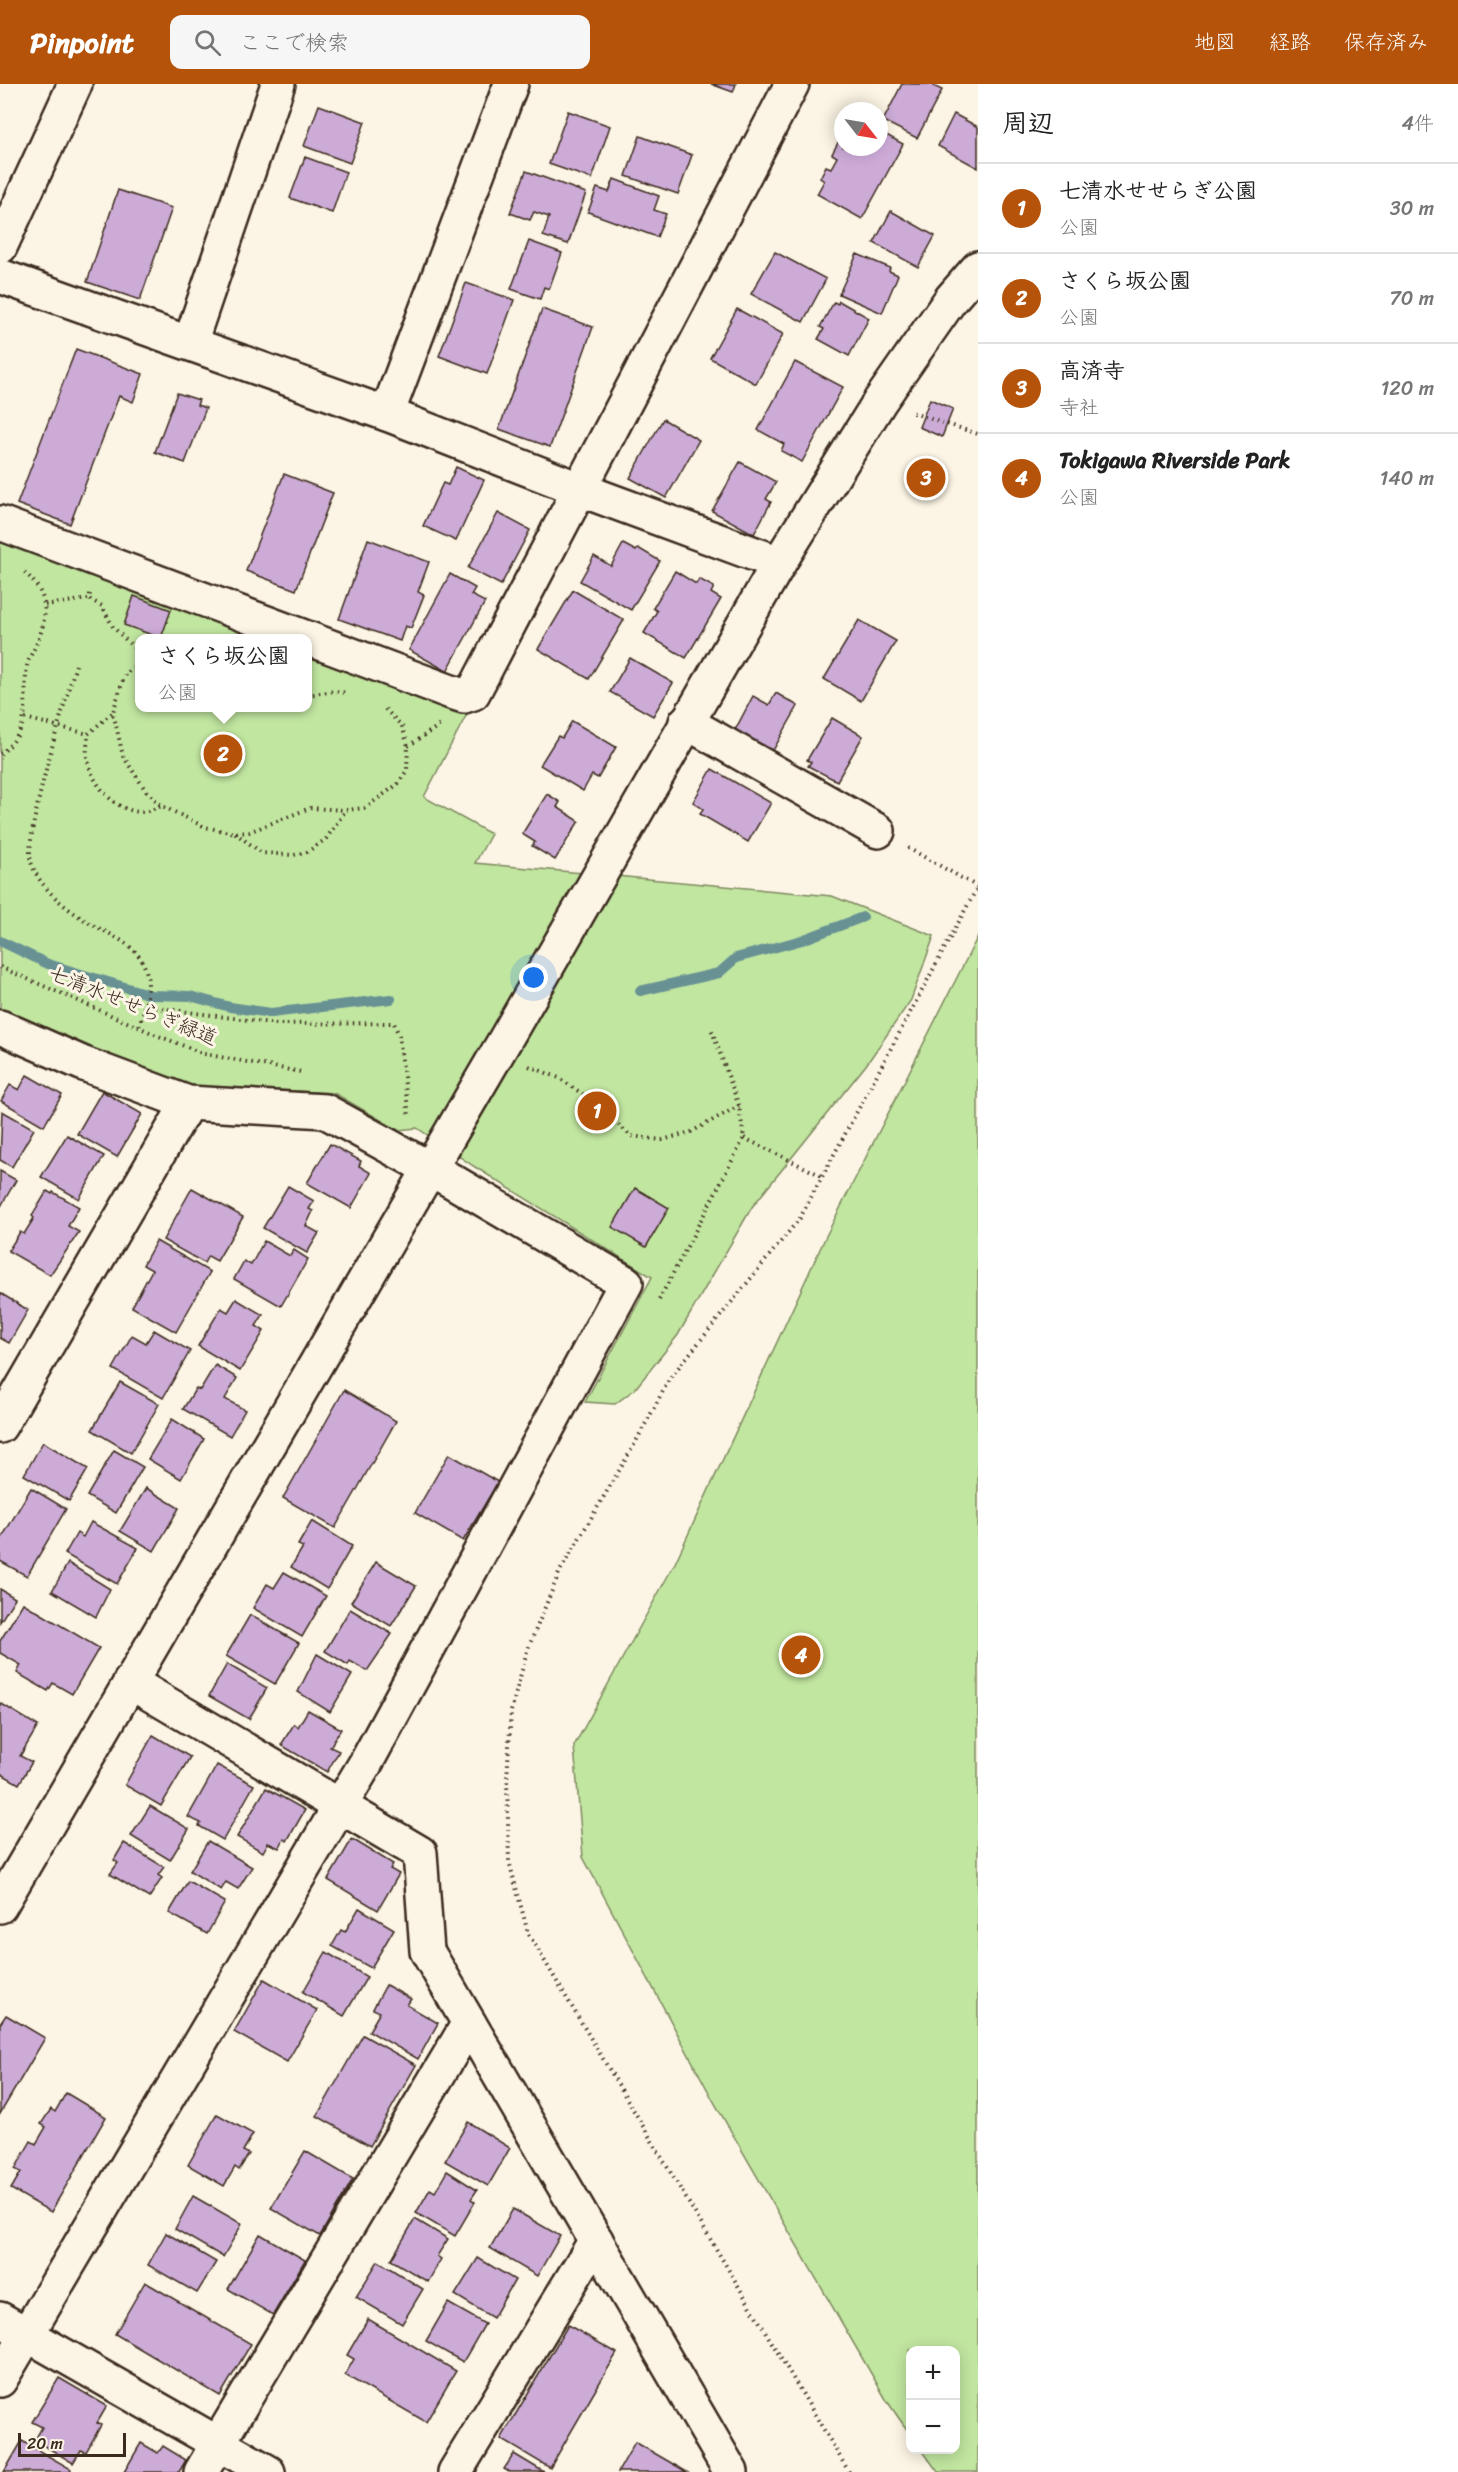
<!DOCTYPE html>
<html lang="ja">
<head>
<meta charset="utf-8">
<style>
	body { margin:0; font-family:Sriracha,"Klee One",sans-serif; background:#f6f6f6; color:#222 }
	.controls { position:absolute; right:18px; bottom:18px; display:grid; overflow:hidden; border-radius:12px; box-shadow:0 3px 15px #0003 }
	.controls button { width:54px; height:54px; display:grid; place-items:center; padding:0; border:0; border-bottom:2px solid #e0e0e0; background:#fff; color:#222; font:30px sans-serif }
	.compass { position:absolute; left:834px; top:18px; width:54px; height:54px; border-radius:50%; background:#fff; box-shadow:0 3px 15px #0003; rotate:121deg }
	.scale { position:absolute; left:18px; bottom:15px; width:108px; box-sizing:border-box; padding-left:6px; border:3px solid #3b2a1e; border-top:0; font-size:16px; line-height:21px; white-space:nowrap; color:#3b2a1e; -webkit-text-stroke:4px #fcf5e5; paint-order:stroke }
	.you { position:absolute; left:534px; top:894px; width:21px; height:21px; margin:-15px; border:4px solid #fff; border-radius:50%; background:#1a73e8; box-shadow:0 0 0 9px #1a73e833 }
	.badge { display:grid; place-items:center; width:39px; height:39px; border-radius:50%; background:#b45309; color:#fff; font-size:20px; font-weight:700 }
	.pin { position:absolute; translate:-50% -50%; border:3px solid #fff; box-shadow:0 2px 6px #0006 }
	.popup { position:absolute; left:135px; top:550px; width:177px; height:78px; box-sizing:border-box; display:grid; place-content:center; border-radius:12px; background:#fff; filter:drop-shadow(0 2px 4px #0005); font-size:20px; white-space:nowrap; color:#767676 }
	.popup b { font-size:22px; color:#222 }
	.popup::after { content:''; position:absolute; left:50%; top:100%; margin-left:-12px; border:12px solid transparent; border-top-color:#fff }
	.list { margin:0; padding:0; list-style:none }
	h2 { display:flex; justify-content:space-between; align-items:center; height:78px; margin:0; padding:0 24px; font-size:26px }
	h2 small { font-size:20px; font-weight:400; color:#767676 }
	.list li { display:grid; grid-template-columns:39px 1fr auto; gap:18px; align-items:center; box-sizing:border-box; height:90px; padding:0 24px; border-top:2px solid #e0e0e0 }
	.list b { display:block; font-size:22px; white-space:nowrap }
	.list p { margin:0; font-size:20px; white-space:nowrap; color:#767676 }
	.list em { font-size:20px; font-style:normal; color:#767676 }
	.icon { flex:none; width:33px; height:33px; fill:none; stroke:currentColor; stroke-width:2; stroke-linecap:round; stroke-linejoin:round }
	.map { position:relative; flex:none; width:978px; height:2388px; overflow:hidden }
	header { display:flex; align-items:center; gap:36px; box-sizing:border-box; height:84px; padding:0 30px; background:#b45309; color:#fff }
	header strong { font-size:28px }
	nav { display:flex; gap:33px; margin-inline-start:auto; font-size:21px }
	.search { width:420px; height:54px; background:#f6f6f6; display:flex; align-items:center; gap:15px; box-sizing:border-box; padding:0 21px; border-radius:12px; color:#767676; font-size:22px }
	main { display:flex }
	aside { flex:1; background:#fff }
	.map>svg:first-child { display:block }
	.green { fill:#c1e6a0; stroke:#7e885f; stroke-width:1.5 }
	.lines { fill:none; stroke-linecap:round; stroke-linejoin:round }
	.stream { stroke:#689194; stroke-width:10 }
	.building { fill:#ccabd7; stroke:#3b2a1e; stroke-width:1.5 }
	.minor-casing { stroke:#3b2a1e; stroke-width:38 }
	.tertiary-casing { stroke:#3b2a1e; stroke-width:38 }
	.path { stroke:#3b2a1e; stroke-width:4; stroke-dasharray:1.5 4.5; stroke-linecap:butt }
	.minor { stroke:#fcf5e5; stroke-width:33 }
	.tertiary { stroke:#fcf5e5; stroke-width:33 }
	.labels { text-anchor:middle; stroke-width:6; stroke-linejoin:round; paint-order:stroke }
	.street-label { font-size:20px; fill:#3b2a1e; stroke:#fcf5e5 }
</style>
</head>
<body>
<header>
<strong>Pinpoint</strong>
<div class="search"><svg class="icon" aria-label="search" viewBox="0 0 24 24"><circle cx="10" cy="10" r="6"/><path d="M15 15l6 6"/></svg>ここで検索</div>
<nav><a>地図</a><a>経路</a><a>保存済み</a></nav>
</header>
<main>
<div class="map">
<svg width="978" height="2388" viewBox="0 0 978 2388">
	<rect width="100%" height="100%" fill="#fcf5e5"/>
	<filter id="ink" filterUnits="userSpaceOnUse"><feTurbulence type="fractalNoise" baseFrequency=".0167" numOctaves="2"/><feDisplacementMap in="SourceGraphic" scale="12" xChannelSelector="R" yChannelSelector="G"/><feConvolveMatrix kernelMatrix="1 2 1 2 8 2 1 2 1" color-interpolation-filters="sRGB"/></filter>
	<g filter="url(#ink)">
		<!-- green -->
		<g class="green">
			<path d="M0,453l275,101h-136v70h168v-58l162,60 -45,87 67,37 -16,29 357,33 102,40 -23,64 -45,65 -114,142 -74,128 -43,54 -20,15 -30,-2 67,-125 -177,-110 -58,-39 -19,2 -64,-37 -151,-8 -183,-74z"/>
			<path d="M978,852v1536h-40l-16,-22h34v-100h-46v84l-23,-33 -173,-299 -131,-245 -9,-111 101,-183 151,-327z"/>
		</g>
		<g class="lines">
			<!-- stream -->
			<g class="stream">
				<path d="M0,857l48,23 103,31 39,1 40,11 41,6 120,-14"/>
				<path d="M640,907l79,-18 17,-15 66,-18 61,-23"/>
			</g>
		</g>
		<!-- building -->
		<g class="building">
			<path d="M711,0h25l-3,8z"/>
			<path d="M902,0h32l-1,2 9,4 -25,48 -34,-17z"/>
			<path d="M319,21l46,17 -15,41 -46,-17z"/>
			<path d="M568,27l42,15 -18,53 -43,-15z"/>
			<path d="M954,30l24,13v41l-40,-22z"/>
			<path d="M879,47l24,13 -41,75 -45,-25 7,-13 -4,-3 6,-12 5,2 6,-11 -5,-3 11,-21v14h36z"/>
			<path d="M640,52l52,19 -14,39 -52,-18z"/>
			<path d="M305,73l41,15 -14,41 -42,-15z"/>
			<path d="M526,87l60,22 -18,51 -25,-8 6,-19 -15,-5 -4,8 -20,-7z"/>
			<path d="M614,95l45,17 -5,14 12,4 -9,23 -69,-25 9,-24 12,4z"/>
			<path d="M118,106l54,18 -32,92 -53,-18z"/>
			<path d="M891,127l44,25 -17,31 -44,-24z"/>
			<path d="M529,157l33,12 -13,36 -5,-2 -4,12 -29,-10z"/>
			<path d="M775,168l51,27 -23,43 -52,-28z"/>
			<path d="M857,170l33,14 -1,3 9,4 -16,38 -43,-19z"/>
			<path d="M466,199l48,17 -27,74 -48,-18z"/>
			<path d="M839,217l30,17 -20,38 -31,-17 6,-10 -4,-2 14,-25 4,2z"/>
			<path d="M542,225l51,18 -43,120 -51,-18z"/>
			<path d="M737,225l46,25 -27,50 -46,-26z"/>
			<path d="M76,265l67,25 -10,28 -14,-6 -49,128 -53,-20z"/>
			<path d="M795,278l48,25 -41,75 -21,-11 3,-7 -26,-14z"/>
			<path d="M177,309l22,7 -2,5 9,3 -21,55 -30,-11z"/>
			<path d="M930,315l23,10 -11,28 -23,-10z"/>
			<path d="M663,335l36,21 -33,58 -36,-20z"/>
			<path d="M740,378l36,20 -10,17 5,3 -17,32 -42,-23z"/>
			<path d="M456,383l28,13 -28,61 -33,-15 20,-43 5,2z"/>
			<path d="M284,390l49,19 -37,97 -50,-19z"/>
			<path d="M498,429l32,17 -29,55 -33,-17z"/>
			<path d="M368,455l61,23 -11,30 6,3 -13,33 -6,-2 -5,15 -61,-22z"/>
			<path d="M623,460l13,7 2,-3 22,13 -29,49 -51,-29 14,-25 17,10z"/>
			<path d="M675,487l21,13 3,-5 15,8 -3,6 10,6 -35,59 -42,-25 13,-22 -4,-3z"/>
			<path d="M450,490l25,14 -4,7 14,7 -38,69 -38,-21z"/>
			<path d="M573,506l51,30 -35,59 -51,-30z"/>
			<path d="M134,512l37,14 -10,28 -37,-13z"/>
			<path d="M859,536l37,21 -35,60 -37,-22z"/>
			<path d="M630,574l43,25 -20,33 -43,-24z"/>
			<path d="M776,609l22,13 -27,48 -37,-22 19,-36 16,9z"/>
			<path d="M832,634l31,18 -26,45 -29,-15 3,-4 -4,-2z"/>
			<path d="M572,637l44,26 -18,31 -6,-3 -9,16 -43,-26 18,-29 4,2z"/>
			<path d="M712,685l59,34 -23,39 -48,-28 3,-5 -10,-7z"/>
			<path d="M547,710l13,8 -3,5 22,14 -24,39 -23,-14 3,-4 -13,-8z"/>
			<path d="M27,991l35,20 -18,31 -43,-25 9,-16 9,5z"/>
			<path d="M102,1007l40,23 -25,43 -40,-23z"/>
			<path d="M2,1027l32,18 -22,38 -12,-7z"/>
			<path d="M67,1051l37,21 -25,43 -38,-22z"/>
			<path d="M330,1060l31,17 -2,5 12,7 -20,35 -44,-25z"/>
			<path d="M0,1087l16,9 -16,28z"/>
			<path d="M288,1102l26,15 -5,8 4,2 -7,15 13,7 -12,20 -44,-25z"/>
			<path d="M192,1104l51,29 -26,44 -9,-5 -4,7 -41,-23z"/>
			<path d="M635,1104l34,20 -23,39 -34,-20z"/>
			<path d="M47,1107l5,3 1,-2 26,15 -11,19 11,6 -29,43 -42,-24 12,-19 4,2 10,-16 -2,-2z"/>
			<path d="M156,1157l54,31 -34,60 -44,-25 20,-37 -9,-5z"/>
			<path d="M264,1157l26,15 4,-6 14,9 -27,47 -47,-27 10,-18 7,4z"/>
			<path d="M0,1209l28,17 -19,33 -9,-5z"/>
			<path d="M236,1215l27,16 -7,11 8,5 -24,40 -42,-25 23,-38 7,4z"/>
			<path d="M154,1246l36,21 -27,47 -50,-29 19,-34 14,8z"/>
			<path d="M215,1281l22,13 -12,21 20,11 -15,26 -47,-27 13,-21 4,2z"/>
			<path d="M120,1298l39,22 -28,49 -39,-23z"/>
			<path d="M344,1306l52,31 -61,107 -52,-30z"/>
			<path d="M172,1335l32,20 -23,40 -33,-20z"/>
			<path d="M43,1358l45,27 -19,32 -45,-26z"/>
			<path d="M114,1366l29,17 -27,46 -29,-17z"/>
			<path d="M449,1370l49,28 -35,59 -48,-28z"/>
			<path d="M31,1404l35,21 -39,67 -27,-15v-20z"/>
			<path d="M146,1404l33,20 -25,43 -34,-20z"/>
			<path d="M312,1437l40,25 -25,43 -36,-22 12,-20 -5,-2z"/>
			<path d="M91,1438l47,26 -21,36 -52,-30 12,-21 6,4z"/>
			<path d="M376,1478l40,24 -25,40 -40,-24z"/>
			<path d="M68,1479l42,26 -14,28 -44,-26z"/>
			<path d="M284,1488l42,24 -24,41 -49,-29 14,-24 7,4z"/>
			<path d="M0,1505l15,9 -15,24z"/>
			<path d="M23,1519l76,45 -27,46 -19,-11 -5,8 -31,-18 4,-8 -21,-12v-12z"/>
			<path d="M350,1525l42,25 -25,37 -17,-10 -2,4 -23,-14z"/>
			<path d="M250,1531l49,28 -24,41 -49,-28z"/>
			<path d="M317,1570l35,21 -22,37 -32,-20z"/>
			<path d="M227,1580l40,24 -18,31 -40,-23z"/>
			<path d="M0,1619l38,23 -18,30 12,6 -13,22 -19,-11z"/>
			<path d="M308,1626l33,19 -11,18 9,4 -12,21 -46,-27 13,-21 4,3z"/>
			<path d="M153,1651l37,22 -29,49 -36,-21z"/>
			<path d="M217,1681l37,20 -31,55 -24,-14 2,-3 -13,-6z"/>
			<path d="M266,1704l39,22 -18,31 -3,-2 -5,9 -11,-5 -5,9 -26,-15z"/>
			<path d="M150,1722l39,23 -19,31 -39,-24z"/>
			<path d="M352,1755l41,25 -3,5 9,5 -21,36 -50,-30z"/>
			<path d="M208,1757l44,26 -14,22 -12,-7 -5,8 -31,-19z"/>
			<path d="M124,1759l40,24 -6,8 4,3 -13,20 -39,-24 8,-11 -4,-3z"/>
			<path d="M188,1797l37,21 -18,32 -38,-21z"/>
			<path d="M359,1824l35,21 -23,39 -39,-22 9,-16 4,2z"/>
			<path d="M326,1868l41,25 -23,39 -41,-24z"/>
			<path d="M264,1895l53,31 -30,52 -53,-30z"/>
			<path d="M386,1901l25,14 -4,6 31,18 -20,36 -49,-28 11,-19 -7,-3z"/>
			<path d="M6,1931l39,23 -45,76v-90z"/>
			<path d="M363,1951l53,30 -46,81 -53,-30z"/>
			<path d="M66,2009l40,24 -55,95 -40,-23 10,-17 -6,-3 16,-28 5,3 10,-17 -5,-3 10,-15 4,3z"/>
			<path d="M217,2030l36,20 -10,17 6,3 -10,16 -4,-3 -11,19 -36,-21z"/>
			<path d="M468,2038l42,26 -22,38 -43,-25z"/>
			<path d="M305,2067l48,28 -33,57 -49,-28z"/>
			<path d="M447,2087l30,19 -6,9 4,3 -20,34 -39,-23 14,-24 5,3z"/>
			<path d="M193,2112l49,28 -19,33 -48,-28z"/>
			<path d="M513,2125l47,27 -23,40 -47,-28z"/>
			<path d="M415,2135l33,20 -11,17 4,3 -13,23 -37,-22z"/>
			<path d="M166,2149l50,29 -19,31 -49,-28z"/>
			<path d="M260,2150l45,26 -32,55 -45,-26z"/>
			<path d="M478,2174l37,22 -22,38 -38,-23z"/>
			<path d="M378,2177l45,28 -21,35 -46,-27z"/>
			<path d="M145,2198l106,62 -31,52 -105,-62z"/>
			<path d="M448,2219l37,21 -22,38 -37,-21z"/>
			<path d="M368,2235l88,52 -30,51 -81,-47 9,-16 -7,-4z"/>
			<path d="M568,2241l49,28 -67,115 -49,-29z"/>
			<path d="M59,2294l48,28 -10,17 4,2 -15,27 -5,-2 -8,13 -38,-23 7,-13 -10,-5z"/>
			<path d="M22,2357l49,28 -1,3h-66z"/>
			<path d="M635,2358l52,30h-69z"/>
			<path d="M141,2359l17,10 5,-7 23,14 -7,12h-55z"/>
			<path d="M514,2370l30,18h-35l-5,-3z"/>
		</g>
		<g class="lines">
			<defs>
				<g id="minor">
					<path d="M0,163l75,-163"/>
					<path d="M0,192l387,138 192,75 200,74"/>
					<path d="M190,259l88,-259"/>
					<path d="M387,330l124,-330"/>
					<path d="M0,439l451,169 13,4 9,-3 319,-609"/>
					<path d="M686,638l192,109"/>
					<path d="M0,943l84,37 104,39 137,8 127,70 174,102 -259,478 -27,45 80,47 7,98 304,521"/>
					<path d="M0,1342l188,-323"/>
					<path d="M0,2235l268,153"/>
					<path d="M0,2296l340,-574 -210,-124"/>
					<path d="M201,2388l268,-449"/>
					<path d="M455,2388l141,-232"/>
				</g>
				<path id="tertiary" d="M0,1822l505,-866 274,-477 101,-162 71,-102 27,-31"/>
			</defs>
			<!-- minor casing -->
			<use href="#minor" class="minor-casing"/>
			<!-- tertiary casing -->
			<use href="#tertiary" class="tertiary-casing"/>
			<!-- path -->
			<g class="path">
				<path d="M913,329l65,21"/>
				<path d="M90,510l-1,5 13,7 11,21 26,26"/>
				<path d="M45,521l44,-6"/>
				<path d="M139,580l-14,10 -12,38 10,44 23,35 16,15 43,21 29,6 15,-1 61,-24 36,2 19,-2 33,-24 9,-14 1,-24 -6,-20 -20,-20"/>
				<path d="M76,581c-10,33 -53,173 -45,197 8,25 33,45 55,59 28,17 62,25 62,65 0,14 -6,28 -9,41"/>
				<path d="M307,611l28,-4 13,2"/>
				<path d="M112,629l-24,21c0,7 -2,16 -1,23 4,26 28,56 57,55 5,-1 12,-4 18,-6"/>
				<path d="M25,634l63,16"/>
				<path d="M408,662l32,-21"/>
				<path d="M0,670c34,-26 22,-51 27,-88 1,-7 6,-14 9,-21 13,-30 13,-52 -13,-74"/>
				<path d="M235,749l27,20 32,2 13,-3 19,-13 20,-29"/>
				<path d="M908,764l70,39"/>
				<path d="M0,883l159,69 45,18 97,18"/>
				<path d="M144,922l133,18 117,-1 5,13 10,81"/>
				<path d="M529,982l30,12 28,19 44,39 31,4 29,-8 48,-26"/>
				<path d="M744,1054l78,38"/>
				<path d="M659,1216l85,-162 -5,-32 -28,-78"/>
				<path d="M849,2388l-321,-539 -19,-72 -2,-81 4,-69 16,-60 33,-80 73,-124 37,-69 130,-160 178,-332"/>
			</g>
			<!-- minor -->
			<use href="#minor" class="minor"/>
			<!-- tertiary -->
			<use href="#tertiary" class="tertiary"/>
		</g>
	</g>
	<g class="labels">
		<!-- street labels -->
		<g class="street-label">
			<text transform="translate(133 921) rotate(22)" y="7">七清水せせらぎ緑道</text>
		</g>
	</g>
</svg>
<div class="controls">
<button>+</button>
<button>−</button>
</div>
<svg class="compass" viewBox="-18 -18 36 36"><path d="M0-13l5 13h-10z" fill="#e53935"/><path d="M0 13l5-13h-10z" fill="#767676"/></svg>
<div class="scale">20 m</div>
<div class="you"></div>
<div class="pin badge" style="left:597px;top:1027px">1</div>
<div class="pin badge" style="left:223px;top:670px">2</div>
<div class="popup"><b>さくら坂公園</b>公園</div>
<div class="pin badge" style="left:926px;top:394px">3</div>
<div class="pin badge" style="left:801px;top:1571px">4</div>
</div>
<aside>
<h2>周辺<small>4件</small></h2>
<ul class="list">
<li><span class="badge">1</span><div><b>七清水せせらぎ公園</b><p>公園</p></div><em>30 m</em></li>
<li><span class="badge">2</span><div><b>さくら坂公園</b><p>公園</p></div><em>70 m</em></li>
<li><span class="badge">3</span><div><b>高済寺</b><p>寺社</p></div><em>120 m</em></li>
<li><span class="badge">4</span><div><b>Tokigawa Riverside Park</b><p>公園</p></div><em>140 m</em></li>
</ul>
</aside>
</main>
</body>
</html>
